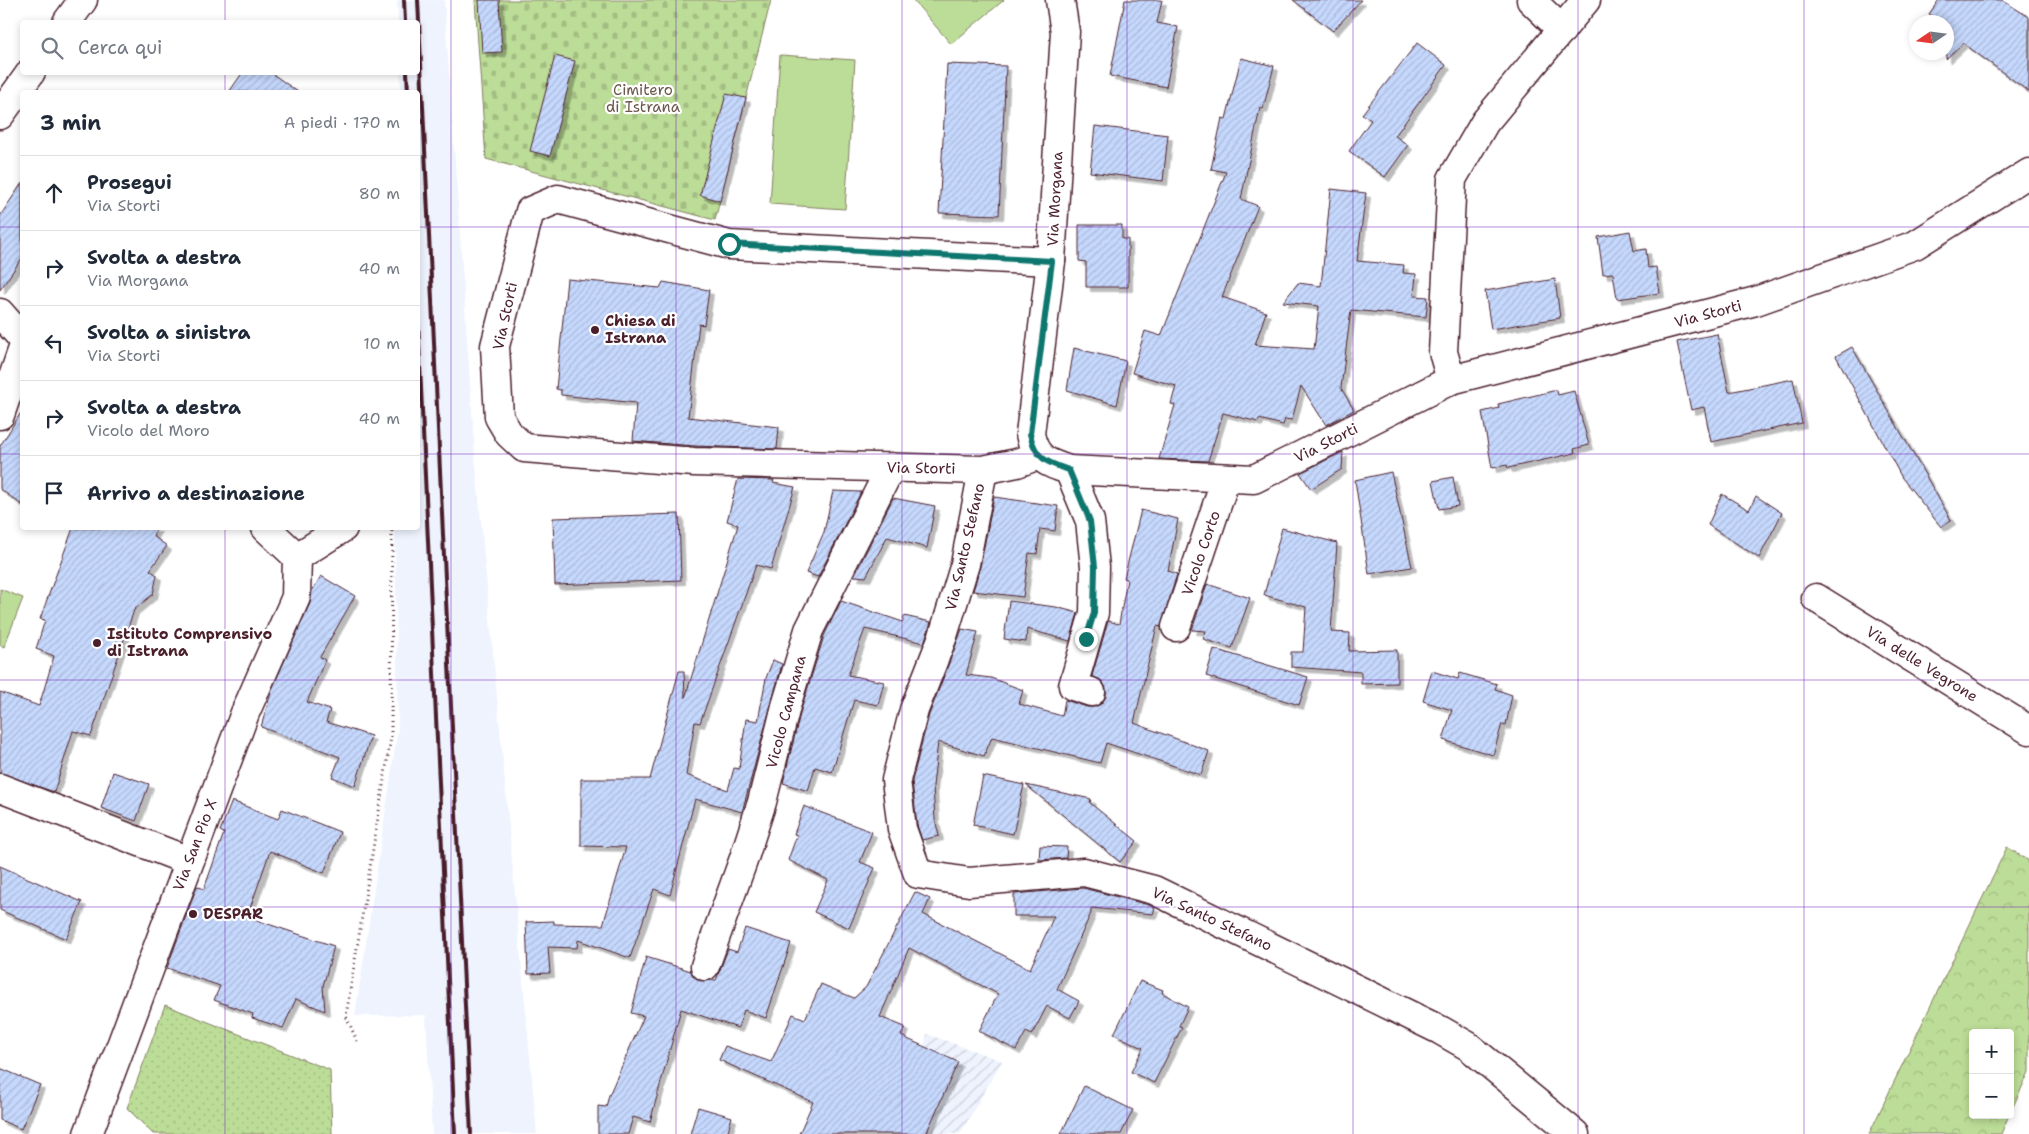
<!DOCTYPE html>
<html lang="it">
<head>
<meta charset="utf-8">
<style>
	body { margin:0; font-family:"Shantell Sans",sans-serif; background:#f2f2f3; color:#1f2937 }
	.controls { position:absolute; right:15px; bottom:15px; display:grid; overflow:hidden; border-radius:5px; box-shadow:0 2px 8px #0003 }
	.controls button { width:45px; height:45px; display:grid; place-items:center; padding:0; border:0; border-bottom:1px solid #e0e1e3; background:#fff; color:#1f2937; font:25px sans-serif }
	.compass { position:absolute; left:1909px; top:15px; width:45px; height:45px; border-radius:50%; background:#fff; box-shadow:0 2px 8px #0003; rotate:257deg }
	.stop { position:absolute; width:15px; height:15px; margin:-11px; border:4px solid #0f766e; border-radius:50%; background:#fff }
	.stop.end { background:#0f766e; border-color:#fff; box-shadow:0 1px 5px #0008 }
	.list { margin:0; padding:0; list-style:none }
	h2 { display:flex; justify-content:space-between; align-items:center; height:65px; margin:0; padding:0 20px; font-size:21px }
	h2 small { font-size:16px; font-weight:400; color:#747a83 }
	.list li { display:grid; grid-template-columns:32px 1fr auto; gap:15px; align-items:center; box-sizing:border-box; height:75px; padding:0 20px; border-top:1px solid #e0e1e3 }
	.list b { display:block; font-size:19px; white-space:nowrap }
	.list p { margin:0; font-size:16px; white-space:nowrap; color:#747a83 }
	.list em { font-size:16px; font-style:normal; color:#747a83 }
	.icon { flex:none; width:28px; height:28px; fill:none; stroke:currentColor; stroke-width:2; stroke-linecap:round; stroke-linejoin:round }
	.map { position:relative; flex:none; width:2029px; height:1134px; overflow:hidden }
	.search { position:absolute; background:#fff; box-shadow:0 2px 8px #0003; left:20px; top:20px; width:400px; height:55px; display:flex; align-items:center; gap:12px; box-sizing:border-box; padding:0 18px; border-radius:5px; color:#747a83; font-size:19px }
	.panel { position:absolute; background:#fff; box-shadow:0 2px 8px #0003; left:20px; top:90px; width:400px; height:440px; border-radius:5px }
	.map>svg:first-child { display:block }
	.built { fill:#eef3fe }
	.industrial { fill:url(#industrial-furrows) }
	.grass { fill:url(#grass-dots); stroke:#837e61 }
	.forest { fill:url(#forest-crowns); stroke:#837e61 }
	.cemetery { fill:url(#cemetery-stones); stroke:#837e61 }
	.park { fill:#bcdd97; stroke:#837e61 }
	.building { fill:url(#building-hatch); stroke:#4a1f2b; filter:url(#shadow) }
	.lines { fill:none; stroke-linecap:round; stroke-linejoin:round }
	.minor-casing { stroke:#4a1f2b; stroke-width:31 }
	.path { stroke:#4a1f2b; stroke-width:3; stroke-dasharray:1 4; stroke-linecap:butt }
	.minor { stroke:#fff; stroke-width:28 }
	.rail { stroke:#4a1f2b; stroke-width:4 }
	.route { stroke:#0f766e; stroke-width:6 }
	.grid { fill:none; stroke:#7b2cbf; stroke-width:1; stroke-opacity:0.55 }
	.poi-dot { fill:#4a1f2b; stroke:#fff; stroke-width:2 }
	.labels { text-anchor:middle; stroke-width:4.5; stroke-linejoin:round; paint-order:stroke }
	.park-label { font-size:15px; fill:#6c584b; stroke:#fff }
	.street-label { font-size:15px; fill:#4a1f2b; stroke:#fff }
	.poi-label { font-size:15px; font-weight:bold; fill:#4a1f2b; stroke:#fff; text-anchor:start }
</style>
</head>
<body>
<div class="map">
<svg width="2029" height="1134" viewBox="0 0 2029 1134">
	<defs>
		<pattern id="industrial-furrows" width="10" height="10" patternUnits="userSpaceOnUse" patternTransform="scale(1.25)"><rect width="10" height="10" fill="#eef3fe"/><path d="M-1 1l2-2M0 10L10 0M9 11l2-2" fill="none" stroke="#ced0da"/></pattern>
		<pattern id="grass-dots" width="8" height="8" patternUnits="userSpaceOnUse" patternTransform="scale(1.25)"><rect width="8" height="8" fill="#bcdd97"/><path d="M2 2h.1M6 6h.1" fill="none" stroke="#a3bd82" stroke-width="1.8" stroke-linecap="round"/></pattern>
		<pattern id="forest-crowns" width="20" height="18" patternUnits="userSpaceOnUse" patternTransform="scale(1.25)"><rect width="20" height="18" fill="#bcdd97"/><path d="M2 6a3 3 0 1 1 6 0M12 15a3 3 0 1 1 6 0" fill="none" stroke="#a3bd82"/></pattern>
		<pattern id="cemetery-stones" width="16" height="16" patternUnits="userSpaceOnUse" patternTransform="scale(1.25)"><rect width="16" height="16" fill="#bcdd97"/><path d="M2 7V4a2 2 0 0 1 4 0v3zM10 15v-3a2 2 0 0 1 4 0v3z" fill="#a3bd82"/></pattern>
		<pattern id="building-hatch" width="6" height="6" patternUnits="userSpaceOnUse" patternTransform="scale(1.25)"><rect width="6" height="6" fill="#c5d8fd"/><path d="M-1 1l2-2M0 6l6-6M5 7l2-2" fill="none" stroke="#abb9d9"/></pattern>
		<filter id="shadow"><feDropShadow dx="4.5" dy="4.5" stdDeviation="0" flood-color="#0004"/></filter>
	</defs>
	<rect width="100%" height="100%" fill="#fff"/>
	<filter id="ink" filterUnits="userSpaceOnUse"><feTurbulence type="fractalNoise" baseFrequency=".02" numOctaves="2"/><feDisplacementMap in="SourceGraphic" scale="10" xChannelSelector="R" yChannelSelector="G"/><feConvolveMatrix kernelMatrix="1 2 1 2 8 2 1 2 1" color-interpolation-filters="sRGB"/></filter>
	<g filter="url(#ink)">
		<!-- built -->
		<path class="built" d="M397,0h47l31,456 62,678h-105l-6,-119 -71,1 43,-288 -3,-200h23v-436h-17l-1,-19 18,-1v-50h-20z"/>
		<!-- industrial -->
		<path class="industrial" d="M927,1034l75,27 -42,73h-138l92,-52z"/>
		<!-- grass -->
		<path class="grass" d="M165,1005l165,65 2,64h-179l-26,-26z"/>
		<!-- forest -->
		<path class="forest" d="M2007,847l22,14v211l-19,41v-80h-37v82h36l-8,19h-132z"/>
		<!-- cemetery -->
		<path class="cemetery" d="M475,0h296l-56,220 -229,-61z"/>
		<!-- park -->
		<g class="park">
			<path d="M913,0h91l-53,44z"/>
			<path d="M780,55l75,5 -10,149 -75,-5z"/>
			<path d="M0,589l23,9 -19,49 -4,-2z"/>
		</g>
		<!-- building -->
		<g class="building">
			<path d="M479,0h20l3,52 -20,1z"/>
			<path d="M1125,0h37l-5,23 21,4 -12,60 -56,-11z"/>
			<path d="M1293,0h68l-28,31z"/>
			<path d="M1939,0h63l27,17v75l-66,-49 -17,16v-37h-5l-12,-8z"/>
			<path d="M1417,43l29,22 -51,71 13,9 -23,32 -36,-26 22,-31 -9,-6z"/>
			<path d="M555,56l20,5 -25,95 -20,-5z"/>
			<path d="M1241,58l33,8 -11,43 -3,-1 -19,91 17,7 -36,91 44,15 -11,33 59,4 5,-43 -36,-4 15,-19 23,3 10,-97 35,4 -9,68 47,4 -1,8 13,1 -2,22 14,1 -2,20 -75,-7 -10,78 13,22 -28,15 -25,-39 -9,34 -7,-1 -2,6 -24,-6 -1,3 -35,-9 -15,48 -49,-2 16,-54 -4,-1 5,-18 -44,-13 13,-42 16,5 65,-164 -15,-3 11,-51 4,1z"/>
			<path d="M947,64l59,2 -7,149 -60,-2z"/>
			<path d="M243,72h27l28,20h-69z"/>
			<path d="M726,94l20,4 -26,103 -20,-6z"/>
			<path d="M1095,126l73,9 -5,46 -73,-9z"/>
			<path d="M22,183v75l-22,32v-74z"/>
			<path d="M1079,225h43v14h6v48h-42v-25l-7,-1z"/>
			<path d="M1630,231l4,20 12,-2 2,19 8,-1 4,26 -43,6 -4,-26 -10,1 -5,-37z"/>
			<path d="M567,279l93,9 3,-6 46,8 -5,35 -5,-1 -11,93 91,10 -2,22 -82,-3 -62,-5 3,-38 -75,-8v-5l-5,-1z"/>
			<path d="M1555,279l5,39 -69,11 -6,-38z"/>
			<path d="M1717,334l12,58 64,-13 9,44 -91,19 -7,-35 -13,3 -14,-68z"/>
			<path d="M1852,347l99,173 -10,7 -39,-49 -66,-122z"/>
			<path d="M1074,348l52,13 -9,44 -50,-15z"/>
			<path d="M1557,390l1,5 16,-4 15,54 -15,4 1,4 -67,15 -1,-3 -15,3 -10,-56 17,-4 -1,-4z"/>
			<path d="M22,411v94l-22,-16v-43z"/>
			<path d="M1343,452l-1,17 -31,20 -11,-16z"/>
			<path d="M1391,472l21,95 -43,7 -14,-94z"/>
			<path d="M1453,477l5,29 -19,3 -6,-28z"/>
			<path d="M738,479l36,1 -1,3 22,4 -24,82 -15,-4 -56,158 -5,-1 -9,53 42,15 6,-22 5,1 7,-50 12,2 8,-43 7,-18 9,4 -40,148 -47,-13 -25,96 -16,-6 -24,69 -52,-18 -1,8 -29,-1 2,26 -22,1 -2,-52 28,-1v3l49,1 23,-78 -45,-1v-67h69l29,-108h5l1,27 53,-173 -11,-4z"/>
			<path d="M833,491l28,1 -43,85 -12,-4 18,-41z"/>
			<path d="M1722,494l27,16 7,-14 26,17 -23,45 -51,-33z"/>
			<path d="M994,497l64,9 -3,25 -15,-2 -3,25 -8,-1 -6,44 -50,-6 7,-24z"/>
			<path d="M893,498l42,8 -8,42 -40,-11 -21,40 -12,-1z"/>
			<path d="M1141,510l37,9 -10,52 9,3 -16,53 -4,-1 -23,97 75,28 -8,24 -95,-32 -6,20 -108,-26 -8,19 -46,-14 -5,44 2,33 4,17 -17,4 -5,-15 -5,-44 17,-66 33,-86 16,3 -12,43 25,3 32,12 -4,14 43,12 3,-16 22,7h8l6,-3 5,-7v-9l-4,-7 -10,-5 16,-55 11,3 8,-45 -3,-1z"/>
			<path d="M679,514l2,66 -126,5 -2,-67z"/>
			<path d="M73,528h84l-4,8 14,10 -17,24 7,5 -4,19 -19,16 -43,126 -18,-5 -19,61 -54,-19v-81l39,14 15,-50 -18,-7 9,-29 -5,-1z"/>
			<path d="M1282,528l55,15 -6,89 19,1 -1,18 48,-1v33l-36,1v-12l-70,-5v-15h12l3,-45 -42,-12z"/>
			<path d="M321,576l34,20 -35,61 5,3 -18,42 23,8 -4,12 45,14 -16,50 -23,-9 8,-20 -79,-30 11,-38 38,-86 2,-12z"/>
			<path d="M1207,584l43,14 -18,50 -29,-9 3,-8 -14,-1z"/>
			<path d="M841,601l62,21 1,-6 27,6 -7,21 -59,-14 -17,46 36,7 -6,23 -24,-5 -22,72 -17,-5 -7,24 -25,-8 18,-73 23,-74z"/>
			<path d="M1009,601l47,6 22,6 -8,28 -43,-12 -1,13 -22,-3z"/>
			<path d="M1214,649l94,28 -9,28 -93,-29z"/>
			<path d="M1432,671l26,8 2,-6 37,11 -2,5 17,6 -6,30 -4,-1 -9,31 -50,-15 9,-30 -29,-9z"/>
			<path d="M113,772l36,12 -13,37 -35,-13z"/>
			<path d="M983,776l41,9 -11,49 -40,-9z"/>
			<path d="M1026,785l65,14 -1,4 47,38 -17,21z"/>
			<path d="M232,801l46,18 4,-10 58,23 -16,41 -54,-22 -23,66 87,29 -11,40 2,25 -29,-12 -13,29 -31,-10 1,-4 -39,-14 6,-14 -53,-18 30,-82 7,3 20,-56 -4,-2z"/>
			<path d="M804,806l68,26 -12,30 15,6 -26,60 -35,-16 14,-32 -40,-20 9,-25 -3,-1z"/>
			<path d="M1040,846l27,1 -1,11 -27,2z"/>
			<path d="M0,866l82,36 -16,37 -66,-29z"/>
			<path d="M1083,888l66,17 6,3 -2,6 -62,-6v5l-34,76 22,12 -9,17 -23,-12 -15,29 -6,-3 -10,18 -37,-19 19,-37 -89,-46 -29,69 25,10 -4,9 57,26 -32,72h-127l14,-32 -94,-42 6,-14 46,16 22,-48 12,5 16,-35 33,14 12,-11 49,-95 15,7 -7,15 107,55 24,-53h-40v-22z"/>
			<path d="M745,928l46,15 -25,75 -22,-8 -6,18 -57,-19 -31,113 -17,-5 -5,17h-30v-28l8,1 3,-12 35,-79 -13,-3 15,-56 45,14 2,5 7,5 16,-1 12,-31 9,3z"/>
			<path d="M1140,981l23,9 -1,3 26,14 -9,19 3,1 -28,56 -23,-11 12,-24 -29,-14z"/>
			<path d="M0,1068l40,17 -19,44 -21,-9z"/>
			<path d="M1084,1086l49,24 -12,24h-60z"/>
			<path d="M698,1107l34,10 -5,17h-37z"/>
		</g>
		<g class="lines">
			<defs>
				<g id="minor">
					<path d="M1060,0l5,32 -14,229 -21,173c5,25 17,29 39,36l185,9 197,-99 305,-79 159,-56 114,-72"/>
					<path d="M1531,0l31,30"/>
					<path d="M67,22l16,-22"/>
					<path d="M0,115l31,-43"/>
					<path d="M0,313l22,25"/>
					<path d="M1451,380l-8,-28 9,-173 33,-57 101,-122"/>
					<path d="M0,415l22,-64"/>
					<path d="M1039,455l-22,8 -34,7 -289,-8 -170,-14 -15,-14 -10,-17 -4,-71 35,-135 28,-12 171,46 322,16"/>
					<path d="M983,470l-18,94 -22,72 -29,74 -18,70 6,49 16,45 51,8 115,-10 70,18 286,140 28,16 107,88"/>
					<path d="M1069,470l21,51 5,46 -1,46 -21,73 18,6"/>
					<path d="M266,528l31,29"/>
					<path d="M297,557l46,-29"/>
					<path d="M1816,598l213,132"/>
					<path d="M1176,627l50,-149"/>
					<path d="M0,788l189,73"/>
					<path d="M705,966l38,-105 19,-59 24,-96 23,-76 82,-163"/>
					<path d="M88,1134l157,-421 51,-116 1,-40"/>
				</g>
			</defs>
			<!-- minor casing -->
			<use href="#minor" class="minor-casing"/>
			<!-- path -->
			<path class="path" d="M357,1041l-11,-25 45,-279 1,-207 -3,-2"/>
			<!-- minor -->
			<use href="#minor" class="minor"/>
			<!-- rail -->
			<g class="rail">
				<path d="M404,0l1,22"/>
				<path d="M418,0l53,1134"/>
				<path d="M407,72l1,20"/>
				<path d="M418,322l37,812"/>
			</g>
		</g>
	</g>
	<g class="lines" filter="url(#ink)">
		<!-- route -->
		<path class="route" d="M729,244l323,17 -22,173c5,24 17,29 39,36l21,51 5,46 -1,46 -8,26"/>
	</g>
	<!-- grid -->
	<path class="grid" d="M225,0v22M451,0v1134M676,0v1134M902,0v1134M1127,0v1134M1353,0v1134M1578,0v1134M1804,0v1134M225,72v20M0,227h22M418,227h1611M0,454h22M418,454h1611M225,528v606M0,680h2029M0,907h2029"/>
	<!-- markers -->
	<g class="poi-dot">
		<circle cx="595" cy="330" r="5"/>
		<circle cx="97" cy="643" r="5"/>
		<circle cx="193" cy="914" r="5"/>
	</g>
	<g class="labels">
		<!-- park labels -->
		<g class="park-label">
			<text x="643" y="95">Cimitero<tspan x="643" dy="17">di Istrana</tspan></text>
		</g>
		<!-- street labels -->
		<g class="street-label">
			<text transform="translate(1055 199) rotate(-87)" y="5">Via Morgana</text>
			<text transform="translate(1708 314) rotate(-15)" y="5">Via Storti</text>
			<text transform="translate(505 316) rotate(-78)" y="5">Via Storti</text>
			<text transform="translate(1326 443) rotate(-27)" y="5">Via Storti</text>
			<text transform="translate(921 468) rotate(1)" y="5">Via Storti</text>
			<text transform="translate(965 547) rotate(-77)" y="5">Via Santo Stefano</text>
			<text transform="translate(1201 553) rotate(-71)" y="5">Vicolo Corto</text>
			<text transform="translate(1922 664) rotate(32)" y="5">Via delle Vegrone</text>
			<text transform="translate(786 712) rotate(-75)" y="5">Vicolo Campana</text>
			<text transform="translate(195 845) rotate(-69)" y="5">Via San Pio X</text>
			<text transform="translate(1212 919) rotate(25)" y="5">Via Santo Stefano</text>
		</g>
		<!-- poi labels -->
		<g class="poi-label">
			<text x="605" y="326">Chiesa di<tspan x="605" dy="17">Istrana</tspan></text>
			<text x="107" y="639">Istituto Comprensivo<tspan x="107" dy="17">di Istrana</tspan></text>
			<text x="203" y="919">DESPAR</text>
		</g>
	</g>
</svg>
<div class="controls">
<button>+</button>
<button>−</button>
</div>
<svg class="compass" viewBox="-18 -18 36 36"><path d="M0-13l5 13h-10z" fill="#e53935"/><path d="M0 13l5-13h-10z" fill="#747a83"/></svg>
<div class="stop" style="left:729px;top:244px"></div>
<div class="stop end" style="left:1086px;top:639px"></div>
<div class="search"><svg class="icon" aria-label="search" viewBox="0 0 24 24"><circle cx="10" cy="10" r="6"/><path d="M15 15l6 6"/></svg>Cerca qui</div>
<section class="panel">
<h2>3 min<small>A piedi · 170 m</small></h2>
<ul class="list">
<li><svg class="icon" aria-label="ahead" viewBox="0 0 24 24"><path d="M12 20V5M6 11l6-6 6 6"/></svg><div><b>Prosegui</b><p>Via Storti</p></div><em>80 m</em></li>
<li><svg class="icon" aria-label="right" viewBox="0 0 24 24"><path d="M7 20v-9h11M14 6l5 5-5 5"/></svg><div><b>Svolta a destra</b><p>Via Morgana</p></div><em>40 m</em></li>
<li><svg class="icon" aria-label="left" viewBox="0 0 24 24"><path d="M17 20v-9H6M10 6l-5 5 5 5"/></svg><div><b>Svolta a sinistra</b><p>Via Storti</p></div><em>10 m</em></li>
<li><svg class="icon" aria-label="right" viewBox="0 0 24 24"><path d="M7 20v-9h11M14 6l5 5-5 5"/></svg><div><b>Svolta a destra</b><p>Vicolo del Moro</p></div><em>40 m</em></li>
<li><svg class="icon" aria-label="arrive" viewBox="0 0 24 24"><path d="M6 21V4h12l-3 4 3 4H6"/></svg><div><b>Arrivo a destinazione</b></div></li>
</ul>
</section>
</div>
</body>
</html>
